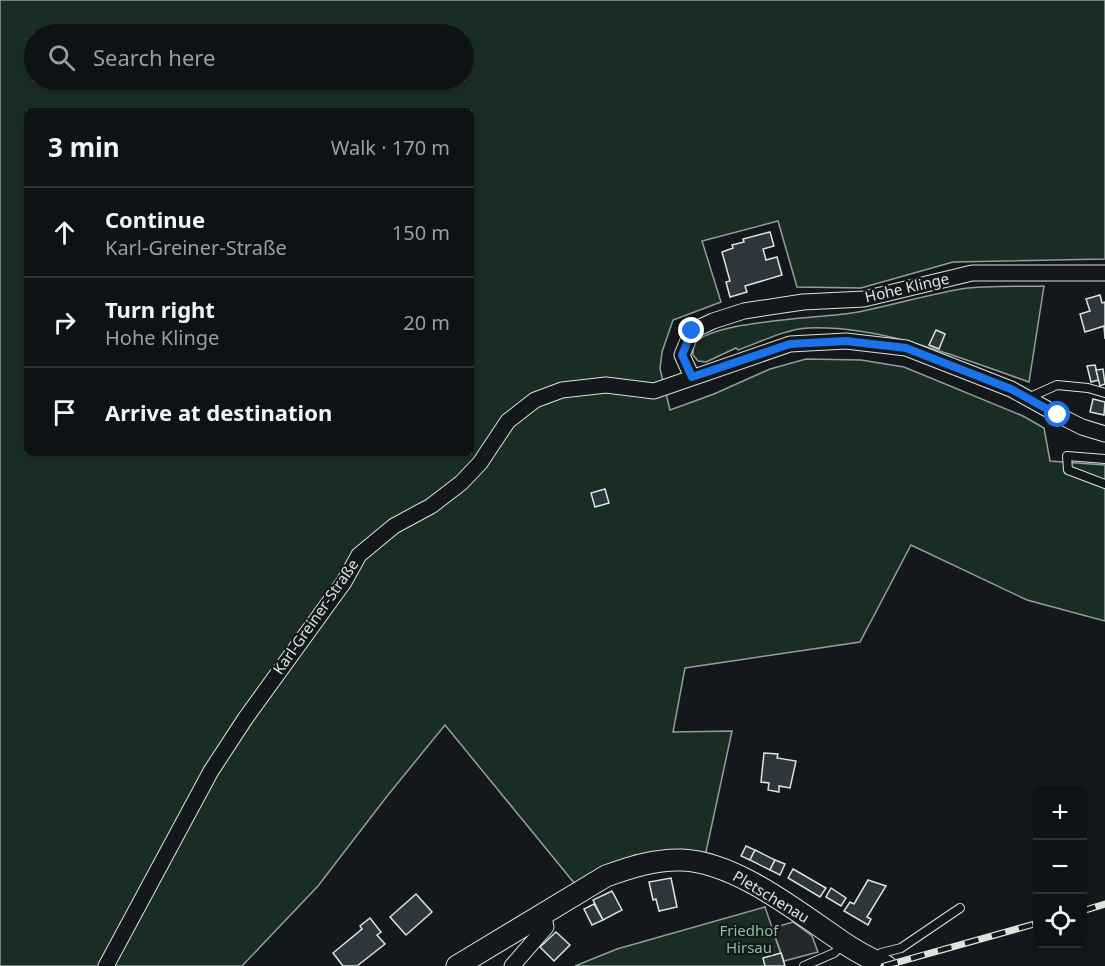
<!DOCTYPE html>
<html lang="en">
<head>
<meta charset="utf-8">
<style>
	body { margin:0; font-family:"Noto Sans",sans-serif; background:#1d2022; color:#f1f3f6 }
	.controls { position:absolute; right:18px; bottom:18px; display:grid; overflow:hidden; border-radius:9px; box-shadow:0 3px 9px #0003 }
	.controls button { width:54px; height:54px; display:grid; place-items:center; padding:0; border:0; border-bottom:2px solid #2f3234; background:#0f1215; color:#f1f3f6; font:30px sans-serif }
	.stop { position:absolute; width:18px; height:18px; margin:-14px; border:4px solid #1a73e8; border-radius:50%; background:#fff }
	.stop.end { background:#1a73e8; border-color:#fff; box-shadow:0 2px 6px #0008 }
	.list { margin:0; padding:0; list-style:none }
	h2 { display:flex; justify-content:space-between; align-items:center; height:78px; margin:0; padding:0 24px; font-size:26px }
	h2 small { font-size:20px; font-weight:400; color:#9b9ea0 }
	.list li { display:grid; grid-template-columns:39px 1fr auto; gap:18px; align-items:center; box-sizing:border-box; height:90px; padding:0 24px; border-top:2px solid #2f3234 }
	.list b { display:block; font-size:22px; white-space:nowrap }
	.list p { margin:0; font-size:20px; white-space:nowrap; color:#9b9ea0 }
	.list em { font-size:20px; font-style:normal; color:#9b9ea0 }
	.icon { flex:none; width:33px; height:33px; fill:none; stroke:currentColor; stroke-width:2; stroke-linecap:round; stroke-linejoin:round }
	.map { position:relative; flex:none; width:1105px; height:966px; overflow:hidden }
	.search { position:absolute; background:#0f1215; box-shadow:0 3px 9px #0003; left:24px; top:24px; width:450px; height:66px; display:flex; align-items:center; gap:15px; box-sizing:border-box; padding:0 21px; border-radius:33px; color:#9b9ea0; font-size:22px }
	.panel { position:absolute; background:#0f1215; box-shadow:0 3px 9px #0003; left:24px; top:108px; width:450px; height:348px; border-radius:9px }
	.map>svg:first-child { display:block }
	.green { fill:#1a2d24; stroke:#939e99; stroke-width:1.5; fill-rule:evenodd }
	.parking { fill:#24282b; stroke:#939e99; stroke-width:1.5 }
	.building { fill:#2c363c; stroke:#d8e6dc; stroke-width:1.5 }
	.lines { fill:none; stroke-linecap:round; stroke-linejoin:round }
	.service-casing { stroke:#d8e6dc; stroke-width:10 }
	.minor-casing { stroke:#d8e6dc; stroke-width:17 }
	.secondary-casing { stroke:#d8e6dc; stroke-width:23 }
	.service { stroke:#14181c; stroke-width:8 }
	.minor { stroke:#14181c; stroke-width:15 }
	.secondary { stroke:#14181c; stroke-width:21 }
	.rail-casing { stroke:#d8e6dc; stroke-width:7 }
	.rail { stroke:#14181c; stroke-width:4.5; stroke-dasharray:14; stroke-linecap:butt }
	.route { stroke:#1a73e8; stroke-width:8 }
	.labels { text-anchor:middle; stroke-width:4.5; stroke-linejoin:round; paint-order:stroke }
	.street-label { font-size:15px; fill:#d8e6dc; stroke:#14181c }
	.park-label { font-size:15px; fill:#8ac095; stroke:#14181c }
</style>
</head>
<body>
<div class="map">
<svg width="1105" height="966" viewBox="0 0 1105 966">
	<rect width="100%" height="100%" fill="#14181c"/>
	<!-- green -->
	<g class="green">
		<path d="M0,0h1105v259l-152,3 -92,26 -64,-1 -19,-66 -76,20 19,61 -48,18 -11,32 -2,17 10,41 44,-16 56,-25 36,-10 55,1 43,7 119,49 21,12 6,33 55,4v156l-78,-21 -116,-55 -51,97 -175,26 -12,64 59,-1 -26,121 -71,3 -60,29 -130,-159 -57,70 -70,91 -76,80h-242zM34,34h430v46h-430zM27,111h444v342h-444z"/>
		<path d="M1044,286l-15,96c-69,-24 -147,-57 -221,-54 -22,1 -50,15 -70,22l-2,-2 -30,14 -8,-1 -5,-6v-11c24,-25 128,-25 165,-32 34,-7 69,-17 103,-23 27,-4 56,-2 83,-3z"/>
		<path d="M765,907l20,59h-210l42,-17z"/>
	</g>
	<!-- parking -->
	<path class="parking" d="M793,922l19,14 6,16 -34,9 -12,-33z"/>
	<!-- building -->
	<g class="building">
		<path d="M770,232l4,14 -11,3 3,11 11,-3 5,18 -37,11 2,6 -17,5 -4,-15 4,-1 -8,-29 11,-4 -1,-3 12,-3 -1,-3z"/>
		<path d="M1100,295l2,8 3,-1v37l-1,-13 -19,6 -5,-18 10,-3 -4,-12z"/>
		<path d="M936,330l9,4 -6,15 -10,-4z"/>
		<path d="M1095,365l4,15 -8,2 -4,-16z"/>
		<path d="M1103,369l2,15 -5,2 -4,-16z"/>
		<path d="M1093,399l12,3 -1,13 -14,-3z"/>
		<path d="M605,489l4,14 -14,4 -4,-14z"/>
		<path d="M764,753l14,1 -1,4 19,3 -6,27 -11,-2v6l-11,-2 1,-7 -8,-1z"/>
		<path d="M746,846l9,4 -5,10 -9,-4z"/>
		<path d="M755,850l20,10 -5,10 -20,-10z"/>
		<path d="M775,860l10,4 -5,11 -10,-5z"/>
		<path d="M793,869l33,19 -6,9 -32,-19z"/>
		<path d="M671,878l6,29 -18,4 -3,-12 -3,1 -4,-18z"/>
		<path d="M868,880l18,6 -19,31 4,2 -3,6 -24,-14 6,-9 4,2z"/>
		<path d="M831,888l15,10 -5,8 -15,-9z"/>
		<path d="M612,891l10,19 -19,10 -10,-20z"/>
		<path d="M416,894l16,18 -26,23 -16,-18z"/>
		<path d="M594,904l9,16 -11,5 -8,-16z"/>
		<path d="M370,918l11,14 -4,3 8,9 -28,22h-14l-10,-13 29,-24 -2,-3z"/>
		<path d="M556,932l14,13 -16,16 -14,-14z"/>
		<path d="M781,953l4,13h-20l-2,-8z"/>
	</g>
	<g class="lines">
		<defs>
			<g id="service">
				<path d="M1028,398l29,-13 31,3 17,5"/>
				<path d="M1105,459l-38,-3 1,14 37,14"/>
				<path d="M877,960l4,-7 20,-5 59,-40"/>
				<path d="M804,966l30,-13 9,-9"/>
			</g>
			<g id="minor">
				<path d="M692,377l-10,-22 10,-24 21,-10 31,-10 59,-9 61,-3 108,-26h133"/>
				<path d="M106,966l105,-195 34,-52 99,-137 15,-27 35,-29 37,-20 30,-23 19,-20 28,-42 27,-21 27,-10 44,-5 48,6 136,-47 56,-3 60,7 105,41 47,26 24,12 23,7"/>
				<path d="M512,966l34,-39 -3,-14"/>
			</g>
			<path id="secondary" d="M457,966l149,-90c25,-9 50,-17 76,-16 54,2 116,52 159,81 14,10 30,18 45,25"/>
		</defs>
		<!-- service casing -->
		<use href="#service" class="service-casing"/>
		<!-- minor casing -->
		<use href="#minor" class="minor-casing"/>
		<!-- secondary casing -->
		<use href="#secondary" class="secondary-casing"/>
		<!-- service -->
		<use href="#service" class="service"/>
		<!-- minor -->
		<use href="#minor" class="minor"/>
		<!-- secondary -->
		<use href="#secondary" class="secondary"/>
		<defs>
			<g id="rail">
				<path d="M1082,911l23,-7"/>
				<path d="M884,966l154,-43"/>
			</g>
		</defs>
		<!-- rail casing -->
		<use href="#rail" class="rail-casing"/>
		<!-- rail -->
		<use href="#rail" class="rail"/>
	</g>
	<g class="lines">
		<!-- route -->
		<path class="route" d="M692,331l-10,24 10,22 98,-33 56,-3 60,7 105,41 47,26"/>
	</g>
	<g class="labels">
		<!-- street labels -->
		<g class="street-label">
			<text transform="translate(907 288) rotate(-13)" y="5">Hohe Klinge</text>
			<text transform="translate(316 617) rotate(-55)" y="5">Karl-Greiner-Straße</text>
			<text transform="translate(771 897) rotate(31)" y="5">Pletschenau</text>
		</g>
		<!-- park labels -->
		<g class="park-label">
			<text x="749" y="936">Friedhof<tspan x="749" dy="17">Hirsau</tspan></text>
		</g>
	</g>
</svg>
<div class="controls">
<button>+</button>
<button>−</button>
<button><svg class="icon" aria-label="locate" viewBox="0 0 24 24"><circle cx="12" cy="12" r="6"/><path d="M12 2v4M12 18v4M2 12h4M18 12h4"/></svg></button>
</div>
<div class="stop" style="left:1058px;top:415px"></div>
<div class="stop end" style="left:692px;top:331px"></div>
<div class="search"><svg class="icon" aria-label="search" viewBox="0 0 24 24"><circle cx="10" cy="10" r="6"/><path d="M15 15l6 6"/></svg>Search here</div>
<section class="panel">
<h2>3 min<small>Walk · 170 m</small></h2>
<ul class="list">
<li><svg class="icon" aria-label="ahead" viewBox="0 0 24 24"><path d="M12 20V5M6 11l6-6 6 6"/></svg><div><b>Continue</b><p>Karl-Greiner-Straße</p></div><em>150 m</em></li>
<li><svg class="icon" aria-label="right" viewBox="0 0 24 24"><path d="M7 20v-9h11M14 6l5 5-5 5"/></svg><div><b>Turn right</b><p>Hohe Klinge</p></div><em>20 m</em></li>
<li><svg class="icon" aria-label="arrive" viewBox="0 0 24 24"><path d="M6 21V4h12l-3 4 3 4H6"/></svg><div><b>Arrive at destination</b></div></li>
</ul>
</section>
</div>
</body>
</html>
